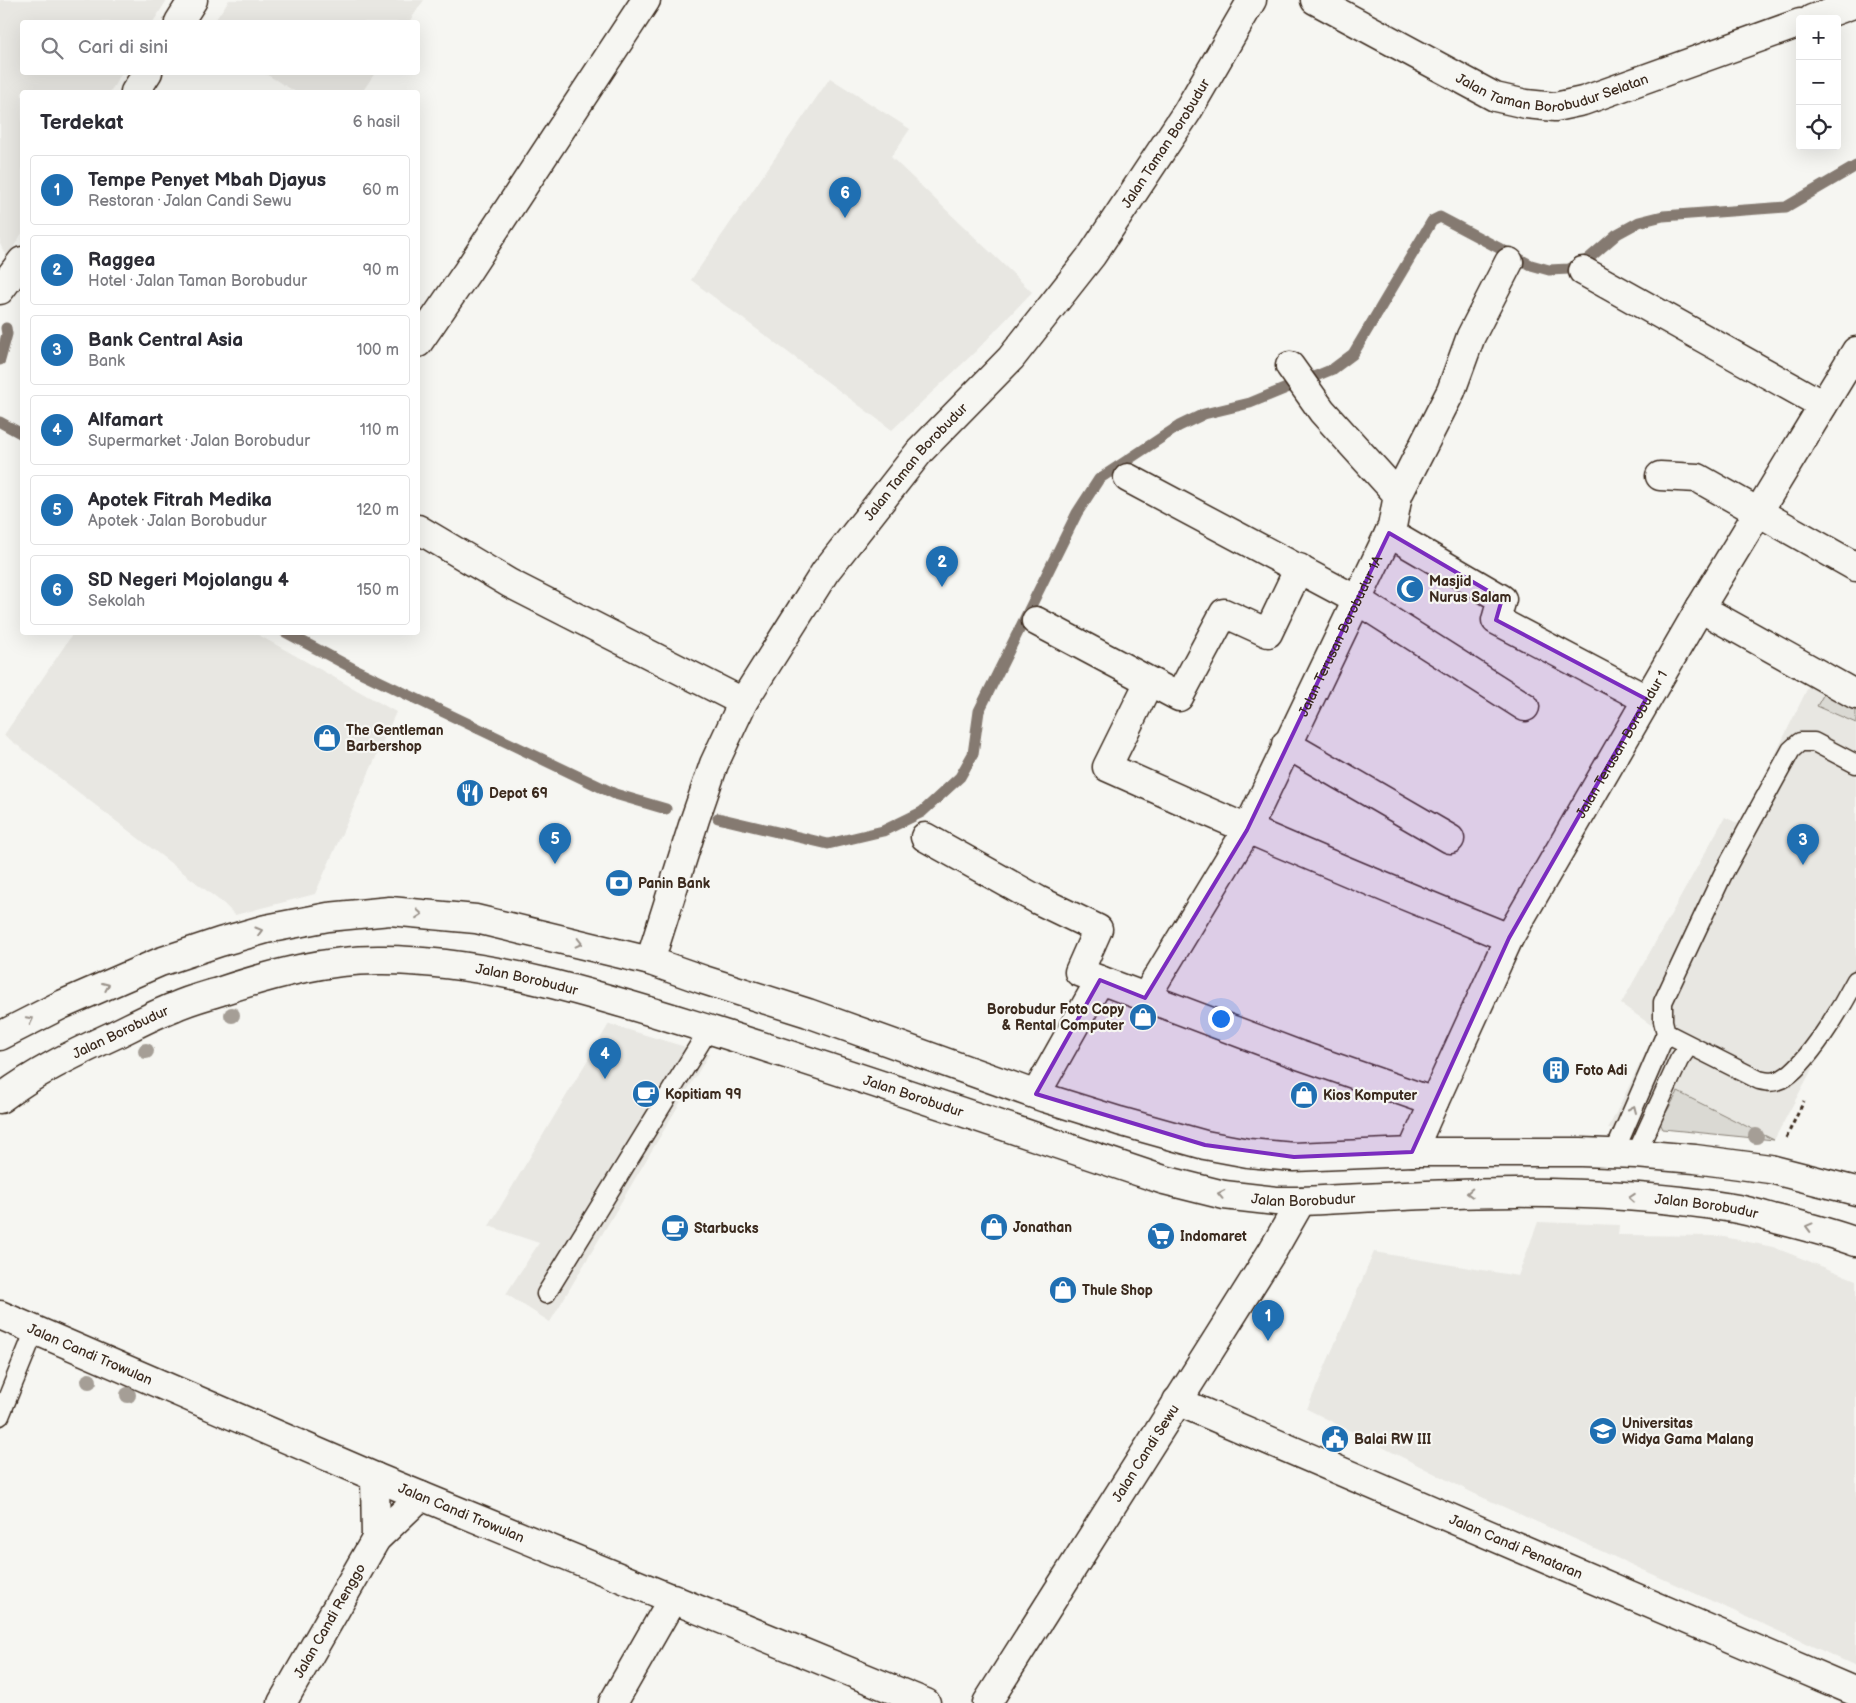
<!DOCTYPE html>
<html lang="id">
<head>
<meta charset="utf-8">
<style>
	body { margin:0; font-family:"Balsamiq Sans",sans-serif; background:#f2f2f3; color:#2b2b33 }
	.controls { position:absolute; right:15px; top:15px; display:grid; overflow:hidden; border-radius:5px; box-shadow:0 5px 20px #0002 }
	.controls button { width:45px; height:45px; display:grid; place-items:center; padding:0; border:0; border-bottom:1px solid #e1e1e2; background:#fff; color:#2b2b33; font:25px sans-serif }
	.you { position:absolute; left:1220px; top:1018px; width:18px; height:18px; margin:-12px; border:4px solid #fff; border-radius:50%; background:#1a73e8; box-shadow:0 0 0 8px #1a73e833 }
	.badge { display:grid; place-items:center; width:32px; height:32px; border-radius:50%; background:#1f6fb2; color:#fff; font-size:16px; font-weight:700 }
	.pin { position:absolute; translate:-50% -41px; filter:drop-shadow(0 1px 2px #0008) }
	.pin::after { content:''; position:absolute; top:26px; width:18px; height:15px; background:inherit; clip-path:polygon(0 0,100% 0,50% 100%) }
	.list { margin:0; padding:0; list-style:none }
	h2 { display:flex; justify-content:space-between; align-items:center; height:65px; margin:0; padding:0 20px; font-size:21px }
	h2 small { font-size:16px; font-weight:400; color:#7c7c81 }
	.list li { display:grid; grid-template-columns:32px 1fr auto; gap:15px; align-items:center; box-sizing:border-box; height:70px; margin:0 10px 10px; padding:0 10px; border:1px solid #e1e1e2; border-radius:5px }
	.list b { display:block; font-size:19px; white-space:nowrap }
	.list p { margin:0; font-size:16px; white-space:nowrap; color:#7c7c81 }
	.list em { font-size:16px; font-style:normal; color:#7c7c81 }
	.icon { flex:none; width:28px; height:28px; fill:none; stroke:currentColor; stroke-width:2; stroke-linecap:round; stroke-linejoin:round }
	.map { position:relative; flex:none; width:1856px; height:1703px; overflow:hidden }
	.search { position:absolute; background:#fff; box-shadow:0 5px 20px #0002; left:20px; top:20px; width:400px; height:55px; display:flex; align-items:center; gap:12px; box-sizing:border-box; padding:0 18px; border-radius:5px; color:#7c7c81; font-size:19px }
	.panel { position:absolute; background:#fff; box-shadow:0 5px 20px #0002; left:20px; top:90px; width:400px; height:545px; border-radius:5px }
	.map>svg:first-child { display:block }
	.built { fill:#e8e7e2 }
	.green { fill:#dad9d3; stroke:#8a8278 }
	.lines { fill:none; stroke-linecap:round; stroke-linejoin:round }
	.stream { stroke:#857a71; stroke-width:11 }
	.lane-casing { stroke:#3b2a1e; stroke-width:21 }
	.street-casing { stroke:#3b2a1e; stroke-width:31 }
	.primary-casing { stroke:#3b2a1e; stroke-width:31 }
	.path { stroke:#3b2a1e; stroke-width:3; stroke-dasharray:4 4; stroke-linecap:butt }
	.lane { stroke:#f6f6f2; stroke-width:18 }
	.street { stroke:#f6f6f2; stroke-width:28 }
	.primary { stroke:#f6f6f2; stroke-width:28 }
	.tree { fill:#a59e96 }
	.oneway { stroke:#989088 }
	.marked { fill:#7b2cbf; fill-opacity:0.2; stroke:#7b2cbf; stroke-width:4; stroke-linejoin:round }
	.labels { text-anchor:middle; stroke-width:4.5; stroke-linejoin:round; paint-order:stroke }
	.street-label { font-size:14px; fill:#3b2a1e; stroke:#f6f6f2 }
	.poi-label { font-size:14px; font-weight:bold; fill:#3b2a1e; stroke:#f6f6f2; text-anchor:start }
</style>
</head>
<body>
<div class="map">
<svg width="1856" height="1703" viewBox="0 0 1856 1703">
	<rect width="100%" height="100%" fill="#f6f6f2"/>
	<filter id="ink" filterUnits="userSpaceOnUse"><feTurbulence type="fractalNoise" baseFrequency=".02" numOctaves="2"/><feDisplacementMap in="SourceGraphic" scale="10" xChannelSelector="R" yChannelSelector="G"/><feConvolveMatrix kernelMatrix="1 2 1 2 8 2 1 2 1" color-interpolation-filters="sRGB"/></filter>
	<g filter="url(#ink)">
		<!-- built -->
		<g class="built">
			<path d="M0,0h167l-14,22h-131v50l100,1 -12,19h-88v141l-15,25 -7,-14z"/>
			<path d="M229,0h195l-15,22h-195z"/>
			<path d="M264,73h111l-13,19h-66z"/>
			<path d="M830,78l80,51 -19,28 141,135 -56,59 -84,79 -201,-150z"/>
			<path d="M74,632l181,1 141,79 -81,182 -80,21 -11,-11 -220,-169z"/>
			<path d="M1812,679l44,25v298l-37,54 -45,84 -114,-11h-52l49,-100 -36,-25 104,-187 16,8z"/>
			<path d="M609,1024l100,30 -159,268 -44,-28 33,-51 -50,-17z"/>
			<path d="M1538,1222l81,3 -1,10 101,1 54,11 83,33v386l-381,-172 -168,-85 67,-157 144,24z"/>
		</g>
		<!-- green -->
		<g class="green">
			<path d="M1827,688l29,16v19l-39,-17z"/>
			<path d="M1678,1092l96,48 -111,-11 -3,-6z"/>
		</g>
		<g class="lines">
			<!-- stream -->
			<g class="stream">
				<path d="M0,360l7,-26 -1,-6"/>
				<path d="M0,422l22,12"/>
				<path d="M285,632l71,38 259,124 51,15"/>
				<path d="M718,818l110,26 55,-13 39,-19 38,-35 13,-23 6,-43 98,-198 22,-34 80,-53 25,-12 46,-11 83,-34 20,-15 79,-133 8,-4 91,48 18,5 20,-1 17,-8 31,-27 22,-12 24,-6 123,-9 70,-41"/>
			</g>
			<defs>
				<g id="lane">
					<path d="M1666,1033l93,47c9,2 15,3 23,-1 25,-13 61,-74 74,-99"/>
					<path d="M1614,1153l52,-120 -3,-12v-19l60,-128 68,-124 9,-8h14l42,22"/>
					<path d="M1636,1154l43,-94 10,-14"/>
					<path d="M546,1294l163,-265"/>
					<path d="M0,1416l35,-86"/>
				</g>
				<g id="street">
					<path id="s1" d="M1315,0l180,97 31,7 29,3 28,-6 217,-78"/>
					<path d="M1812,19l44,-16"/>
					<path d="M179,22l14,-22"/>
					<path d="M135,92l13,-20"/>
					<path d="M1583,271l240,134"/>
					<path d="M0,290l22,-29"/>
					<path d="M418,343l49,-71 179,-272"/>
					<path d="M1290,366l32,45 76,84"/>
					<path d="M1660,476l38,2 158,89"/>
					<path d="M1128,478l229,122 168,107"/>
					<path d="M418,529l91,54 234,119"/>
					<path d="M1389,533l113,66 -6,21 150,79"/>
					<path d="M1700,608l156,87"/>
					<path d="M1036,621l143,76 45,-84 44,20 31,-65"/>
					<path d="M1149,682l-42,85c133,60 267,117 402,171"/>
					<path d="M1286,744l164,95"/>
					<path d="M925,837l113,63 60,29 -19,43 220,83 135,47"/>
					<path id="s2" d="M650,961l45,-142 19,-55 29,-62 82,-130 95,-121 91,-93 81,-103 95,-143 65,-112"/>
					<path id="s3" d="M1145,998l102,-168 145,-303 6,-32 53,-104 20,-55 38,-74"/>
					<path d="M1036,1094l64,-114"/>
					<path id="s4" d="M1412,1152l22,-50 75,-164 191,-330 156,-257"/>
					<path id="s5" d="M0,1315l375,162 551,226"/>
					<path id="s6" d="M1177,1401l679,291"/>
					<path d="M375,1477l1,62"/>
					<path id="s7" d="M282,1703l94,-164 45,-43"/>
					<path d="M613,1703l60,-105"/>
					<path id="s8" d="M987,1703l227,-359 59,-94 28,-49"/>
				</g>
				<g id="primary">
					<path d="M0,1036l61,-31 99,-43 60,-20 46,-13 62,-12 62,-6 86,8 174,42 54,19 104,33 237,85 74,23 86,24 43,8 46,4 118,-5h169l55,2 59,5 75,10 86,22"/>
					<path id="s9" d="M0,1099c34,-26 73,-45 112,-63 21,-10 41,-21 62,-29 15,-7 31,-11 47,-16 52,-17 107,-32 162,-31 112,1 225,38 331,71 151,47 300,99 450,149l60,15 52,6h25c143,-8 288,-16 431,7 13,2 27,6 40,10 28,7 57,14 84,24"/>
				</g>
			</defs>
			<!-- lane casing -->
			<use href="#lane" class="lane-casing"/>
			<!-- street casing -->
			<use href="#street" class="street-casing"/>
			<!-- primary casing -->
			<use href="#primary" class="primary-casing"/>
			<!-- path -->
			<path class="path" d="M1786,1138l18,-37"/>
			<!-- lane -->
			<use href="#lane" class="lane"/>
			<!-- street -->
			<use href="#street" class="street"/>
			<!-- primary -->
			<use href="#primary" class="primary"/>
		</g>
		<!-- trees -->
		<g class="tree">
			<circle cx="232" cy="1015" r="8"/>
			<circle cx="146" cy="1051" r="8"/>
			<circle cx="1756" cy="1136" r="8"/>
			<circle cx="89" cy="1381" r="8"/>
			<circle cx="128" cy="1395" r="8"/>
		</g>
		<!-- one-way arrows -->
		<defs><path id="oneway-chevron" d="M-2-3.5L2.5 0L-2 3.5" fill="none" stroke-width="1.6" stroke-linecap="round" stroke-linejoin="round" transform="scale(1.25)"/></defs>
		<g class="oneway">
			<use href="#oneway-chevron" transform="translate(419 914) rotate(5)"/>
			<use href="#oneway-chevron" transform="translate(259 931) rotate(-16)"/>
			<use href="#oneway-chevron" transform="translate(579 943) rotate(14)"/>
			<use href="#oneway-chevron" transform="translate(106 986) rotate(-23)"/>
			<use href="#oneway-chevron" transform="translate(30 1020) rotate(-27)"/>
			<use href="#oneway-chevron" transform="translate(1633 1109) rotate(-66)"/>
			<use href="#oneway-chevron" transform="translate(1470 1193) rotate(178)"/>
			<use href="#oneway-chevron" transform="translate(1221 1194) rotate(-168)"/>
			<use href="#oneway-chevron" transform="translate(1632 1198) rotate(-176)"/>
			<use href="#oneway-chevron" transform="translate(1809 1227) rotate(-165)"/>
		</g>
	</g>
	<!-- marked area -->
	<path class="marked" d="M1389,533l113,66 -6,21 150,79 -137,239 -97,214 -118,5 -89,-12 -169,-51 64,-114 45,18 102,-168z"/>
	<!-- icons -->
	<defs>
		<symbol id="mosque-disc" viewBox="-11 -11 22 22"><circle r="9.5" fill="#1f6fb2" stroke="#f6f6f2"/><path d="M3.5-4.9A6 6 0 1 0 3.5 4.9A5 5 0 1 1 3.5-4.9Z" fill="#fff"/></symbol>
		<symbol id="shop-disc" viewBox="-11 -11 22 22"><circle r="9.5" fill="#1f6fb2" stroke="#f6f6f2"/><path d="M-5-2.5h2.3a2.7 3.5 0 0 1 5.4 0H5L5.5 6h-11ZM-1.5-2.5h3a1.5 2.3 0 0 0-3 0Z" fill="#fff"/></symbol>
		<symbol id="restaurant-disc" viewBox="-11 -11 22 22"><circle r="9.5" fill="#1f6fb2" stroke="#f6f6f2"/><path d="M-5-6h1v4h1v-4h1v4h1v-4h1v5L-1.5 .5V6h-2V.5L-5-1ZM5-6V6H3V1.5H1.5Q1.5-4 5-6Z" fill="#fff"/></symbol>
		<symbol id="bank-disc" viewBox="-11 -11 22 22"><circle r="9.5" fill="#1f6fb2" stroke="#f6f6f2"/><path d="M-6-4H6V4H-6ZM0-2.3a2.3 2.3 0 1 0 0 4.6a2.3 2.3 0 1 0 0-4.6Z" fill="#fff"/></symbol>
		<symbol id="building-disc" viewBox="-11 -11 22 22"><circle r="9.5" fill="#1f6fb2" stroke="#f6f6f2"/><path d="M-4-6H4V6H1V3H-1V6H-4ZM-2.5-4.3h1.7v1.8h-1.7ZM.8-4.3h1.7v1.8H.8ZM-2.5-1h1.7V.8h-1.7ZM.8-1h1.7V.8H.8Z" fill="#fff"/></symbol>
		<symbol id="cafe-disc" viewBox="-11 -11 22 22"><circle r="9.5" fill="#1f6fb2" stroke="#f6f6f2"/><path d="M-5.5-4.5H6V0H3Q3 3.5 0 3.5H-2.5Q-5.5 3.5-5.5 0ZM3-3.2v2h1.7v-2ZM-6 4.5H4V6H-6Z" fill="#fff"/></symbol>
		<symbol id="supermarket-disc" viewBox="-11 -11 22 22"><circle r="9.5" fill="#1f6fb2" stroke="#f6f6f2"/><path d="M-6-5.5h2.5l.6 2H6L4.5 2H-2.5L-4.4-4H-6ZM-1.5 3.2a1.3 1.3 0 1 0 .1 0ZM3 3.2a1.3 1.3 0 1 0 .1 0Z" fill="#fff"/></symbol>
		<symbol id="university-disc" viewBox="-11 -11 22 22"><circle r="9.5" fill="#1f6fb2" stroke="#f6f6f2"/><path d="M0-5L7-2L0 1L-7-2ZM-4 1L0 2.5L4 1V4Q0 6-4 4Z" fill="#fff"/></symbol>
		<symbol id="civic-disc" viewBox="-11 -11 22 22"><circle r="9.5" fill="#1f6fb2" stroke="#f6f6f2"/><path d="M-.6-6.5H3V-4.5H.6V-3L4-1V1h2V6H-6V1h2V-1L-.6-3ZM-1.2 2.5V6h2.4V2.5Z" fill="#fff"/></symbol>
	</defs>
	<g fill-rule="evenodd">
		<use href="#mosque-disc" x="1394" y="573" width="32" height="32"/>
		<use href="#shop-disc" x="311" y="722" width="32" height="32"/>
		<use href="#restaurant-disc" x="454" y="777" width="32" height="32"/>
		<use href="#bank-disc" x="603" y="867" width="32" height="32"/>
		<use href="#shop-disc" x="1127" y="1001" width="32" height="32"/>
		<use href="#building-disc" x="1540" y="1054" width="32" height="32"/>
		<use href="#cafe-disc" x="630" y="1078" width="32" height="32"/>
		<use href="#shop-disc" x="1288" y="1079" width="32" height="32"/>
		<use href="#shop-disc" x="978" y="1211" width="32" height="32"/>
		<use href="#cafe-disc" x="659" y="1212" width="32" height="32"/>
		<use href="#supermarket-disc" x="1145" y="1220" width="32" height="32"/>
		<use href="#shop-disc" x="1047" y="1274" width="32" height="32"/>
		<use href="#university-disc" x="1587" y="1415" width="32" height="32"/>
		<use href="#civic-disc" x="1319" y="1423" width="32" height="32"/>
	</g>
	<g class="labels">
		<!-- street labels -->
		<g class="street-label">
			<text dy="5" stroke="none"><textPath href="#s1" startOffset="262">Jalan Taman Borobudur Selatan</textPath></text>
			<text dy="5" stroke="none"><textPath href="#s2" startOffset="978">Jalan Taman Borobudur</textPath></text>
			<text dy="5" stroke="none"><textPath href="#s2" startOffset="572">Jalan Taman Borobudur</textPath></text>
			<text dy="5" stroke="none"><textPath href="#s3" startOffset="412">Jalan Terusan Borobudur 1A</textPath></text>
			<text dy="5" stroke="none"><textPath href="#s4" startOffset="459">Jalan Terusan Borobudur 1</textPath></text>
			<text dy="5" stroke="none"><textPath href="#s9" startOffset="558">Jalan Borobudur</textPath></text>
			<text dy="5" stroke="none"><textPath href="#s9" startOffset="138">Jalan Borobudur</textPath></text>
			<text dy="5" stroke="none"><textPath href="#s9" startOffset="962">Jalan Borobudur</textPath></text>
			<text dy="5" stroke="none"><textPath href="#s9" startOffset="1368">Jalan Borobudur</textPath></text>
			<text dy="5" stroke="none"><textPath href="#s9" startOffset="1772">Jalan Borobudur</textPath></text>
			<text dy="5" stroke="none"><textPath href="#s5" startOffset="98">Jalan Candi Trowulan</textPath></text>
			<text dy="5" stroke="none"><textPath href="#s8" startOffset="296">Jalan Candi Sewu</textPath></text>
			<text dy="5" stroke="none"><textPath href="#s5" startOffset="502">Jalan Candi Trowulan</textPath></text>
			<text dy="5" stroke="none"><textPath href="#s6" startOffset="369">Jalan Candi Penataran</textPath></text>
			<text dy="5" stroke="none"><textPath href="#s7" startOffset="95">Jalan Candi Renggo</textPath></text>
		</g>
		<!-- poi labels -->
		<g class="poi-label">
			<text x="1429" y="586">Masjid<tspan x="1429" dy="16">Nurus Salam</tspan></text>
			<text x="346" y="735">The Gentleman<tspan x="346" dy="16">Barbershop</tspan></text>
			<text x="489" y="798">Depot 69</text>
			<text x="638" y="888">Panin Bank</text>
			<text x="1124" y="1014" text-anchor="end">Borobudur Foto Copy<tspan x="1124" dy="16">&amp; Rental Computer</tspan></text>
			<text x="1575" y="1075">Foto Adi</text>
			<text x="665" y="1099">Kopitiam 99</text>
			<text x="1323" y="1100">Kios Komputer</text>
			<text x="1013" y="1232">Jonathan</text>
			<text x="694" y="1233">Starbucks</text>
			<text x="1180" y="1241">Indomaret</text>
			<text x="1082" y="1295">Thule Shop</text>
			<text x="1622" y="1428">Universitas<tspan x="1622" dy="16">Widya Gama Malang</tspan></text>
			<text x="1354" y="1444">Balai RW III</text>
		</g>
	</g>
</svg>
<div class="controls">
<button>+</button>
<button>−</button>
<button><svg class="icon" aria-label="locate" viewBox="0 0 24 24"><circle cx="12" cy="12" r="6"/><path d="M12 2v4M12 18v4M2 12h4M18 12h4"/></svg></button>
</div>
<div class="you"></div>
<div class="pin badge" style="left:1268px;top:1341px">1</div>
<div class="pin badge" style="left:942px;top:587px">2</div>
<div class="pin badge" style="left:1803px;top:865px">3</div>
<div class="pin badge" style="left:605px;top:1079px">4</div>
<div class="pin badge" style="left:555px;top:864px">5</div>
<div class="pin badge" style="left:845px;top:218px">6</div>
<div class="search"><svg class="icon" aria-label="search" viewBox="0 0 24 24"><circle cx="10" cy="10" r="6"/><path d="M15 15l6 6"/></svg>Cari di sini</div>
<section class="panel">
<h2>Terdekat<small>6 hasil</small></h2>
<ul class="list">
<li><span class="badge">1</span><div><b>Tempe Penyet Mbah Djayus</b><p>Restoran · Jalan Candi Sewu</p></div><em>60 m</em></li>
<li><span class="badge">2</span><div><b>Raggea</b><p>Hotel · Jalan Taman Borobudur</p></div><em>90 m</em></li>
<li><span class="badge">3</span><div><b>Bank Central Asia</b><p>Bank</p></div><em>100 m</em></li>
<li><span class="badge">4</span><div><b>Alfamart</b><p>Supermarket · Jalan Borobudur</p></div><em>110 m</em></li>
<li><span class="badge">5</span><div><b>Apotek Fitrah Medika</b><p>Apotek · Jalan Borobudur</p></div><em>120 m</em></li>
<li><span class="badge">6</span><div><b>SD Negeri Mojolangu 4</b><p>Sekolah</p></div><em>150 m</em></li>
</ul>
</section>
</div>
</body>
</html>
